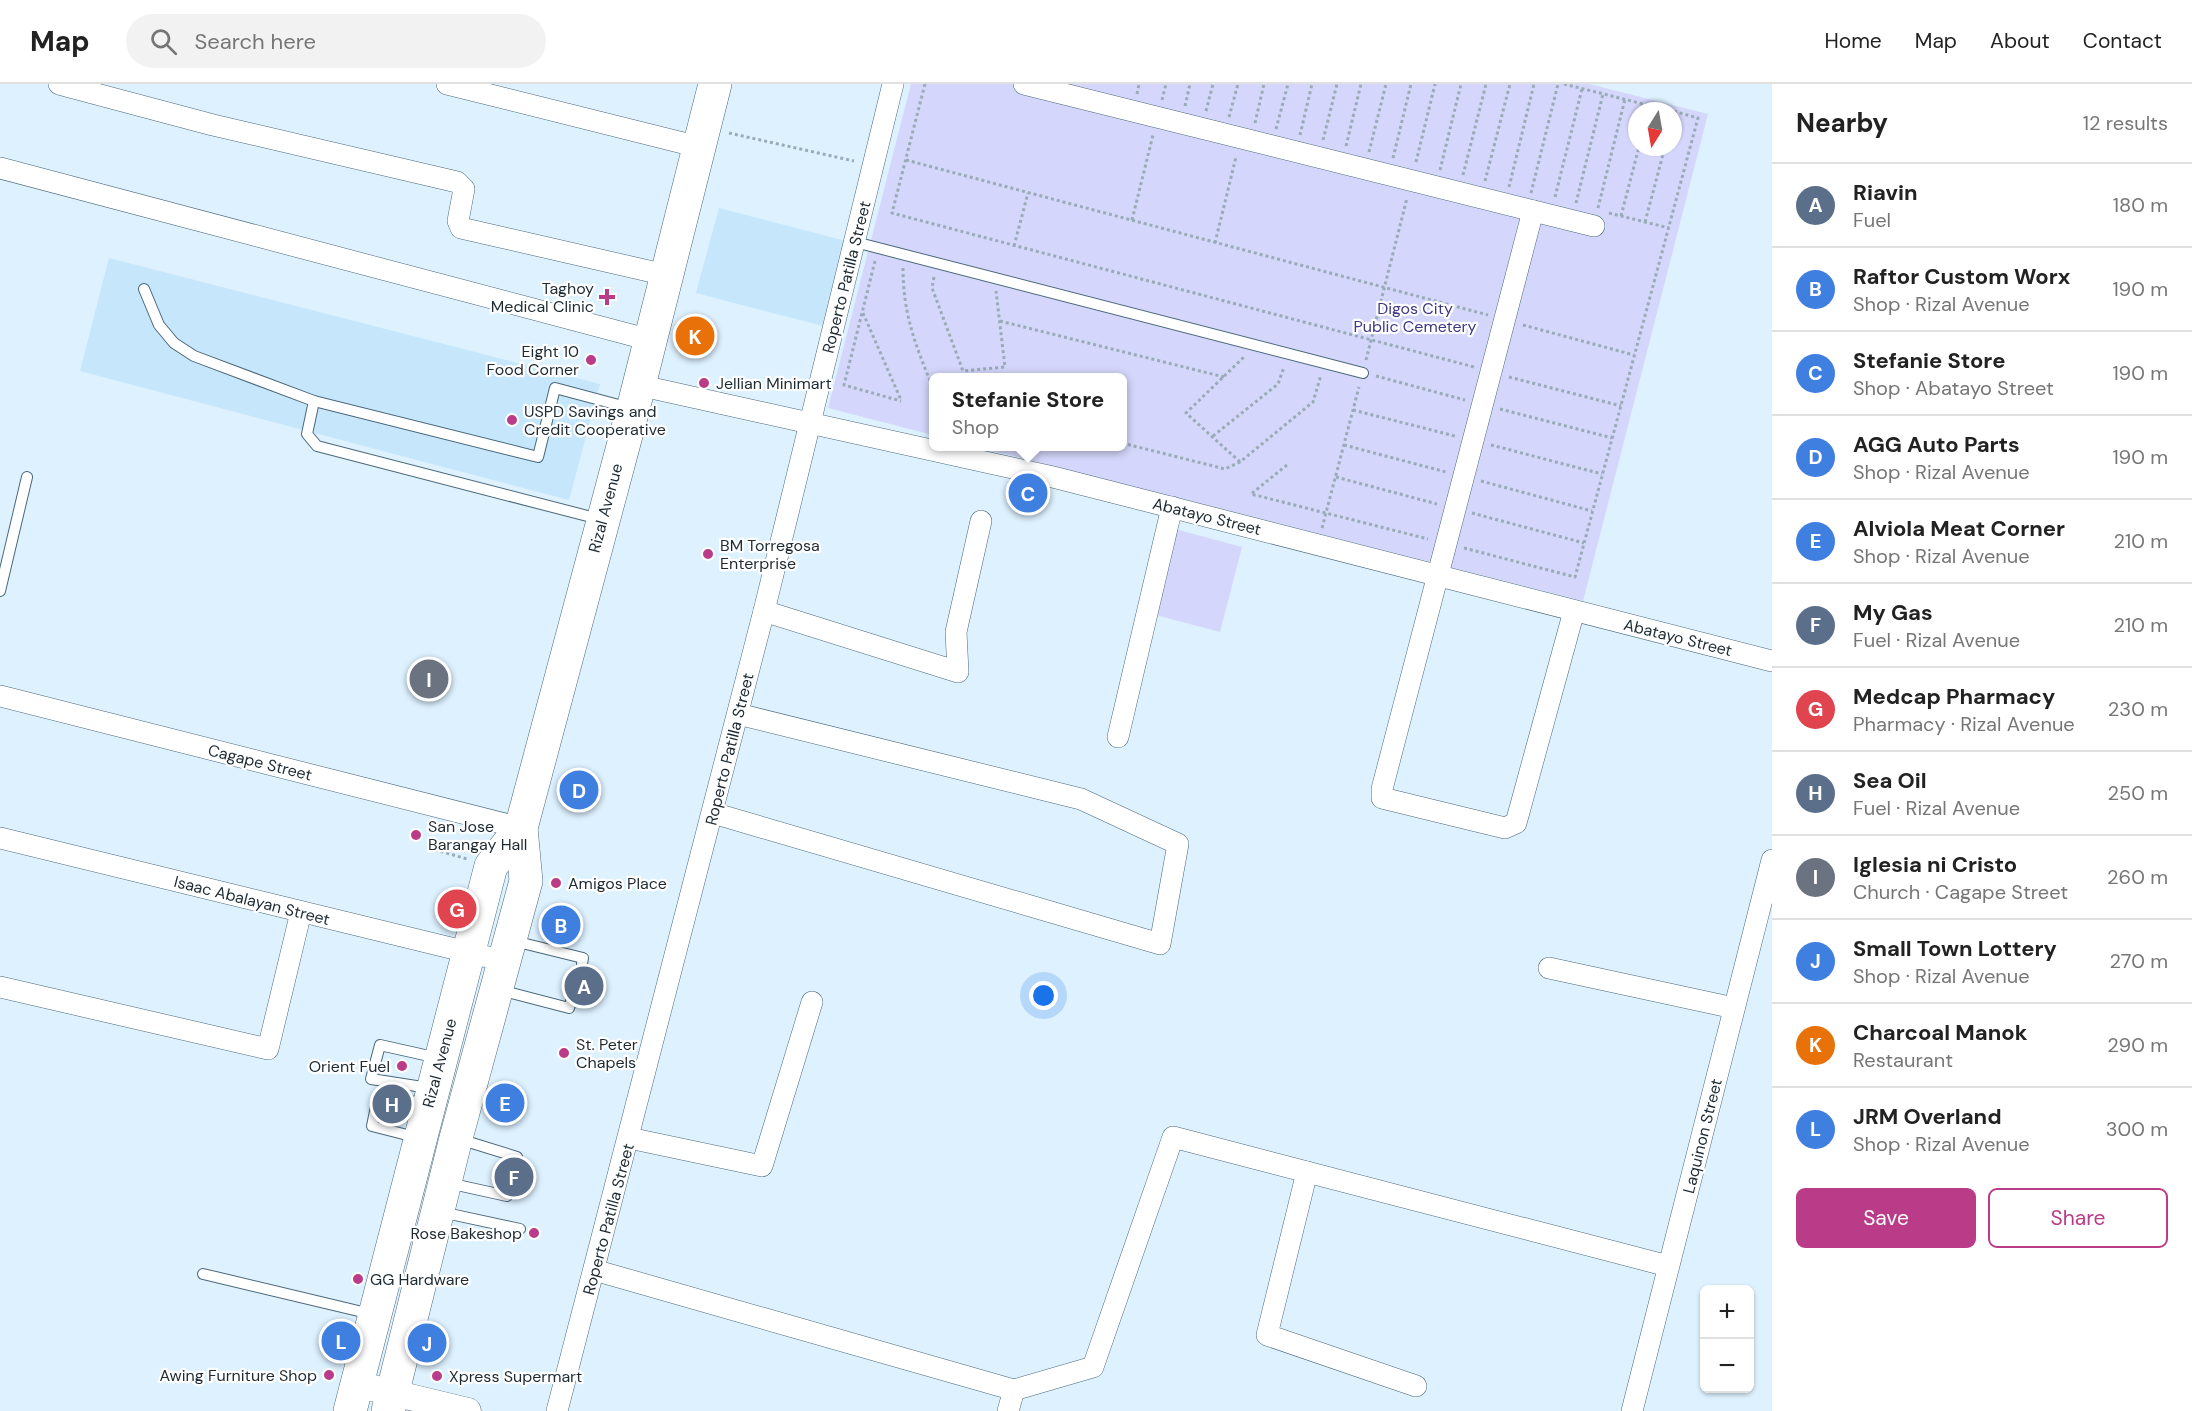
<!DOCTYPE html>
<html lang="en">
<head>
<meta charset="utf-8">
<style>
	body { margin:0; font-family:"DM Sans",sans-serif; background:#f2f2f2; color:#222 }
	.controls { position:absolute; right:18px; bottom:18px; display:grid; overflow:hidden; border-radius:9px; box-shadow:0 2px 4px #0004 }
	.controls button { width:54px; height:54px; display:grid; place-items:center; padding:0; border:0; border-bottom:2px solid #e0e0e0; background:#fff; color:#222; font:30px sans-serif }
	.compass { position:absolute; left:1628px; top:18px; width:54px; height:54px; border-radius:50%; background:#fff; box-shadow:0 2px 4px #0004; rotate:191deg }
	.you { position:absolute; left:1044px; top:912px; width:21px; height:21px; margin:-15px; border:4px solid #fff; border-radius:50%; background:#1a73e8; box-shadow:0 0 0 9px #1a73e833 }
	.badge { display:grid; place-items:center; width:39px; height:39px; border-radius:50%; background:#ba3b87; color:#fff; font-size:20px; font-weight:700 }
	.pin { position:absolute; translate:-50% -50%; border:3px solid #fff; box-shadow:0 2px 6px #0006 }
	.popup { position:absolute; left:929px; top:289px; width:198px; height:78px; box-sizing:border-box; display:grid; place-content:center; border-radius:9px; background:#fff; filter:drop-shadow(0 2px 4px #0005); font-size:20px; white-space:nowrap; color:#767676 }
	.popup b { font-size:22px; color:#222 }
	.popup::after { content:''; position:absolute; left:50%; top:100%; margin-left:-12px; border:12px solid transparent; border-top-color:#fff }
	.list { margin:0; padding:0; list-style:none }
	h2 { display:flex; justify-content:space-between; align-items:center; height:78px; margin:0; padding:0 24px; font-size:26px }
	h2 small { font-size:20px; font-weight:400; color:#767676 }
	.list li { display:grid; grid-template-columns:39px 1fr auto; gap:18px; align-items:center; box-sizing:border-box; height:84px; padding:0 24px; border-top:2px solid #e0e0e0 }
	.list b { display:block; font-size:22px; white-space:nowrap }
	.list p { margin:0; font-size:20px; white-space:nowrap; color:#767676 }
	.list em { font-size:20px; font-style:normal; color:#767676 }
	.actions { display:flex; gap:12px; padding:18px 24px }
	.actions a { flex:1; padding:14px 0; border:2px solid #ba3b87; border-radius:9px; text-align:center; font-size:21px; color:#ba3b87 }
	.actions .main { background:#ba3b87; color:#fff }
	.icon { flex:none; width:33px; height:33px; fill:none; stroke:currentColor; stroke-width:2; stroke-linecap:round; stroke-linejoin:round }
	.map { position:relative; flex:none; width:1772px; height:1327px; overflow:hidden }
	header { display:flex; align-items:center; gap:36px; box-sizing:border-box; height:84px; padding:0 30px; background:#fff; border-bottom:2px solid #e0e0e0 }
	header strong { font-size:28px }
	nav { display:flex; gap:33px; margin-inline-start:auto; font-size:21px }
	.search { width:420px; height:54px; background:#f2f2f2; display:flex; align-items:center; gap:15px; box-sizing:border-box; padding:0 21px; border-radius:33px; color:#767676; font-size:22px }
	main { display:flex }
	aside { flex:1; background:#fff }
	.map>svg:first-child { display:block }
	.built { fill:#c6e6fc }
	.green { fill:#d4d7fb; fill-rule:evenodd }
	.lines { fill:none; stroke-linecap:round; stroke-linejoin:round }
	.service-casing { stroke:#4a687b; stroke-width:12 }
	.minor-casing { stroke:#4a687b; stroke-width:22 }
	.tertiary-casing { stroke:#4a687b; stroke-width:27 }
	.primary-casing { stroke:#4a687b; stroke-width:34 }
	.path { stroke:#99abb7; stroke-width:3; stroke-dasharray:3 3; stroke-linecap:butt }
	.service { stroke:#fff; stroke-width:10 }
	.minor { stroke:#fff; stroke-width:21 }
	.tertiary { stroke:#fff; stroke-width:26 }
	.primary { stroke:#fff; stroke-width:33 }
	.poi-dot { fill:#ba3b87; stroke:#fff; stroke-width:2 }
	.labels { text-anchor:middle; stroke-width:4.5; stroke-linejoin:round; paint-order:stroke }
	.street-label { font-size:16px; fill:#1d2a32; stroke:#fff }
	.poi-label { font-size:16px; fill:#1d2a32; stroke:#fff; text-anchor:start }
	.park-label { font-size:16px; fill:#3d3986; stroke:#fff }
</style>
</head>
<body>
<header>
<strong>Map</strong>
<div class="search"><svg class="icon" aria-label="search" viewBox="0 0 24 24"><circle cx="10" cy="10" r="6"/><path d="M15 15l6 6"/></svg>Search here</div>
<nav><a>Home</a><a>Map</a><a>About</a><a>Contact</a></nav>
</header>
<main>
<div class="map">
<svg width="1772" height="1327" viewBox="0 0 1772 1327">
	<rect width="100%" height="100%" fill="#ddf1ff"/>
	<!-- built -->
	<g class="built">
		<path d="M719,124l127,33 -23,85 -127,-33z"/>
		<path d="M109,174l491,126 -31,116 -489,-129z"/>
	</g>
	<!-- green -->
	<g class="green">
		<path d="M911,0h678l119,30 -125,487 -605,-154 144,-1v-68h-188l-1,57 -105,-27zM1637,27h36v36h-36z"/>
		<path d="M1175,445l67,18 -22,85 -68,-18z"/>
	</g>
	<g class="lines">
		<defs>
			<g id="service">
				<path d="M855,158l508,131"/>
				<path d="M144,205l15,36 15,18 20,13 120,45 224,56 17,-69 75,20"/>
				<path d="M314,317l-7,33 10,12 282,73"/>
				<path d="M0,507l27,-114"/>
				<path d="M514,857l69,17 -1,6"/>
				<path d="M500,906l69,18 3,-9"/>
				<path d="M429,1004l-58,-9 9,-34 58,13"/>
				<path d="M419,1054l-47,-12 6,-29 47,6"/>
				<path d="M448,1099l59,13 10,-39 -58,-18"/>
				<path d="M441,1128l79,17"/>
				<path d="M203,1190l168,40"/>
			</g>
			<g id="minor">
				<path d="M59,0l154,41 244,57 7,7 -6,32 3,7 205,47"/>
				<path d="M447,0l252,63"/>
				<path d="M1024,0l570,142"/>
				<path d="M0,84l650,172"/>
				<path d="M1533,127l-151,578v9l123,30 11,-5 58,-212"/>
				<path d="M638,301l415,92 719,184"/>
				<path d="M764,527l194,61 -2,-40 25,-111"/>
				<path d="M0,612l521,132"/>
				<path d="M1118,653l54,-230"/>
				<path d="M713,729l447,131 18,-100 -97,-45 -343,-85"/>
				<path d="M0,754l504,123"/>
				<path d="M1549,884l185,40"/>
				<path d="M0,903l268,62 33,-137"/>
				<path d="M629,1054l133,28 50,-164"/>
				<path d="M1307,1088l-40,163 149,51"/>
				<path d="M594,1186l420,120 -6,21"/>
				<path d="M1014,1306l79,-23 80,-230 495,129"/>
				<path d="M557,1327l207,-800 129,-527"/>
				<path d="M1632,1327l140,-551"/>
			</g>
			<path id="tertiary" d="M356,1300l112,27"/>
			<g id="primary">
				<path d="M350,1327l141,-545 30,-38"/>
				<path d="M388,1327l68,-273 70,-257 -5,-53 112,-419 82,-325"/>
			</g>
		</defs>
		<!-- service casing -->
		<use href="#service" class="service-casing"/>
		<!-- minor casing -->
		<use href="#minor" class="minor-casing"/>
		<!-- tertiary casing -->
		<use href="#tertiary" class="tertiary-casing"/>
		<!-- primary casing -->
		<use href="#primary" class="primary-casing"/>
		<!-- path -->
		<g class="path">
			<path d="M925,0l-33,129 582,154"/>
			<path d="M1564,0l107,27"/>
			<path d="M1137,10l2,-10"/>
			<path d="M1162,16l4,-16"/>
			<path d="M1185,22l5,-22"/>
			<path d="M1206,27l7,-27"/>
			<path d="M1229,33l9,-33"/>
			<path d="M1255,39l9,-39"/>
			<path d="M1276,45l12,-45"/>
			<path d="M729,49l125,28"/>
			<path d="M1300,51l12,-51"/>
			<path d="M1323,56l14,-56"/>
			<path d="M1346,62l15,-62"/>
			<path d="M1369,68l17,-68"/>
			<path d="M1393,74l18,-74"/>
			<path d="M906,76l582,155"/>
			<path d="M1416,78l19,-78"/>
			<path d="M1440,86l21,-86"/>
			<path d="M1463,91l23,-91"/>
			<path d="M1485,97l25,-97"/>
			<path d="M1509,103l25,-103"/>
			<path d="M1531,109l27,-109"/>
			<path d="M1555,113l27,-108"/>
			<path d="M1576,119l27,-109"/>
			<path d="M1598,124l27,-109"/>
			<path d="M1609,129l60,15"/>
			<path d="M1621,132l18,-69"/>
			<path d="M1132,136l21,-85"/>
			<path d="M1645,138l20,-75"/>
			<path d="M1215,159l21,-86"/>
			<path d="M1014,162l14,-53"/>
			<path d="M875,177l-31,124 57,16"/>
			<path d="M903,184c0,47 13,79 31,122"/>
			<path d="M934,193l-2,11 31,83 42,-4 -9,-76"/>
			<path d="M863,229l38,87"/>
			<path d="M1000,237l224,56"/>
			<path d="M1523,241l111,30"/>
			<path d="M1366,276l41,-162"/>
			<path d="M1376,292l89,24"/>
			<path d="M1509,293l112,29"/>
			<path d="M1500,325l112,29"/>
			<path d="M1353,326l102,26"/>
			<path d="M1213,352l65,-52 6,-17"/>
			<path d="M1122,359l103,26 15,-7 73,-60 8,-27"/>
			<path d="M1344,361l102,27"/>
			<path d="M1491,361l111,29"/>
			<path d="M1240,378l-54,-49 59,-57"/>
			<path d="M1287,381l-36,29 177,45"/>
			<path d="M1336,393l101,27"/>
			<path d="M1481,397l111,30"/>
			<path d="M1472,429l112,30"/>
			<path d="M1322,444l37,-141"/>
			<path d="M1464,464l111,29 123,-459 -25,-7"/>
			<path d="M429,764l38,11"/>
		</g>
		<!-- service -->
		<use href="#service" class="service"/>
		<!-- minor -->
		<use href="#minor" class="minor"/>
		<!-- tertiary -->
		<use href="#tertiary" class="tertiary"/>
		<!-- primary -->
		<use href="#primary" class="primary"/>
	</g>
	<!-- markers -->
	<g class="poi-dot">
		<path d="M604 204h6v6h6v6h-6v6h-6v-6h-6v-6h6z"/>
		<circle cx="591" cy="276" r="6"/>
		<circle cx="704" cy="299" r="6"/>
		<circle cx="512" cy="336" r="6"/>
		<circle cx="708" cy="470" r="6"/>
		<circle cx="416" cy="751" r="6"/>
		<circle cx="556" cy="799" r="6"/>
		<circle cx="564" cy="969" r="6"/>
		<circle cx="402" cy="982" r="6"/>
		<circle cx="534" cy="1149" r="6"/>
		<circle cx="358" cy="1195" r="6"/>
		<circle cx="329" cy="1291" r="6"/>
		<circle cx="437" cy="1292" r="6"/>
	</g>
	<g class="labels">
		<!-- street labels -->
		<g class="street-label">
			<text transform="translate(846 193) rotate(-76)" y="6">Roperto Patilla Street</text>
			<text transform="translate(605 424) rotate(-75)" y="6">Rizal Avenue</text>
			<text transform="translate(1207 432) rotate(14)" y="6">Abatayo Street</text>
			<text transform="translate(1678 553) rotate(14)" y="6">Abatayo Street</text>
			<text transform="translate(729 665) rotate(-76)" y="6">Roperto Patilla Street</text>
			<text transform="translate(260 678) rotate(14)" y="6">Cagape Street</text>
			<text transform="translate(252 816) rotate(14)" y="6">Isaac Abalayan Street</text>
			<text transform="translate(439 979) rotate(-75)" y="6">Rizal Avenue</text>
			<text transform="translate(1702 1052) rotate(-76)" y="6">Laquinon Street</text>
			<text transform="translate(608 1135) rotate(-75)" y="6">Roperto Patilla Street</text>
		</g>
		<!-- poi labels -->
		<g class="poi-label">
			<text x="594" y="210" text-anchor="end">Taghoy<tspan x="594" dy="18">Medical Clinic</tspan></text>
			<text x="579" y="273" text-anchor="end">Eight 10<tspan x="579" dy="18">Food Corner</tspan></text>
			<text x="716" y="305">Jellian Minimart</text>
			<text x="524" y="333">USPD Savings and<tspan x="524" dy="18">Credit Cooperative</tspan></text>
			<text x="720" y="467">BM Torregosa<tspan x="720" dy="18">Enterprise</tspan></text>
			<text x="428" y="748">San Jose<tspan x="428" dy="18">Barangay Hall</tspan></text>
			<text x="568" y="805">Amigos Place</text>
			<text x="576" y="966">St. Peter<tspan x="576" dy="18">Chapels</tspan></text>
			<text x="390" y="988" text-anchor="end">Orient Fuel</text>
			<text x="522" y="1155" text-anchor="end">Rose Bakeshop</text>
			<text x="370" y="1201">GG Hardware</text>
			<text x="317" y="1297" text-anchor="end">Awing Furniture Shop</text>
			<text x="449" y="1298">Xpress Supermart</text>
		</g>
		<!-- park labels -->
		<g class="park-label">
			<text x="1415" y="230">Digos City<tspan x="1415" dy="18">Public Cemetery</tspan></text>
		</g>
	</g>
</svg>
<div class="controls">
<button>+</button>
<button>−</button>
</div>
<svg class="compass" viewBox="-18 -18 36 36"><path d="M0-13l5 13h-10z" fill="#e53935"/><path d="M0 13l5-13h-10z" fill="#767676"/></svg>
<div class="you"></div>
<div class="pin badge" style="left:584px;top:902px;background:#5c6f8a">A</div>
<div class="pin badge" style="left:561px;top:841px;background:#3f7fe0">B</div>
<div class="pin badge" style="left:1028px;top:409px;background:#3f7fe0">C</div>
<div class="popup"><b>Stefanie Store</b>Shop</div>
<div class="pin badge" style="left:579px;top:706px;background:#3f7fe0">D</div>
<div class="pin badge" style="left:505px;top:1019px;background:#3f7fe0">E</div>
<div class="pin badge" style="left:514px;top:1093px;background:#5c6f8a">F</div>
<div class="pin badge" style="left:457px;top:825px;background:#e0444e">G</div>
<div class="pin badge" style="left:392px;top:1020px;background:#5c6f8a">H</div>
<div class="pin badge" style="left:429px;top:595px;background:#6b7280">I</div>
<div class="pin badge" style="left:427px;top:1259px;background:#3f7fe0">J</div>
<div class="pin badge" style="left:695px;top:252px;background:#e8710a">K</div>
<div class="pin badge" style="left:341px;top:1257px;background:#3f7fe0">L</div>
</div>
<aside>
<h2>Nearby<small>12 results</small></h2>
<ul class="list">
<li><span class="badge" style="background:#5c6f8a">A</span><div><b>Riavin</b><p>Fuel</p></div><em>180 m</em></li>
<li><span class="badge" style="background:#3f7fe0">B</span><div><b>Raftor Custom Worx</b><p>Shop · Rizal Avenue</p></div><em>190 m</em></li>
<li><span class="badge" style="background:#3f7fe0">C</span><div><b>Stefanie Store</b><p>Shop · Abatayo Street</p></div><em>190 m</em></li>
<li><span class="badge" style="background:#3f7fe0">D</span><div><b>AGG Auto Parts</b><p>Shop · Rizal Avenue</p></div><em>190 m</em></li>
<li><span class="badge" style="background:#3f7fe0">E</span><div><b>Alviola Meat Corner</b><p>Shop · Rizal Avenue</p></div><em>210 m</em></li>
<li><span class="badge" style="background:#5c6f8a">F</span><div><b>My Gas</b><p>Fuel · Rizal Avenue</p></div><em>210 m</em></li>
<li><span class="badge" style="background:#e0444e">G</span><div><b>Medcap Pharmacy</b><p>Pharmacy · Rizal Avenue</p></div><em>230 m</em></li>
<li><span class="badge" style="background:#5c6f8a">H</span><div><b>Sea Oil</b><p>Fuel · Rizal Avenue</p></div><em>250 m</em></li>
<li><span class="badge" style="background:#6b7280">I</span><div><b>Iglesia ni Cristo</b><p>Church · Cagape Street</p></div><em>260 m</em></li>
<li><span class="badge" style="background:#3f7fe0">J</span><div><b>Small Town Lottery</b><p>Shop · Rizal Avenue</p></div><em>270 m</em></li>
<li><span class="badge" style="background:#e8710a">K</span><div><b>Charcoal Manok</b><p>Restaurant</p></div><em>290 m</em></li>
<li><span class="badge" style="background:#3f7fe0">L</span><div><b>JRM Overland</b><p>Shop · Rizal Avenue</p></div><em>300 m</em></li>
</ul>
<div class="actions"><a class="main">Save</a><a>Share</a></div>
</aside>
</main>
</body>
</html>
